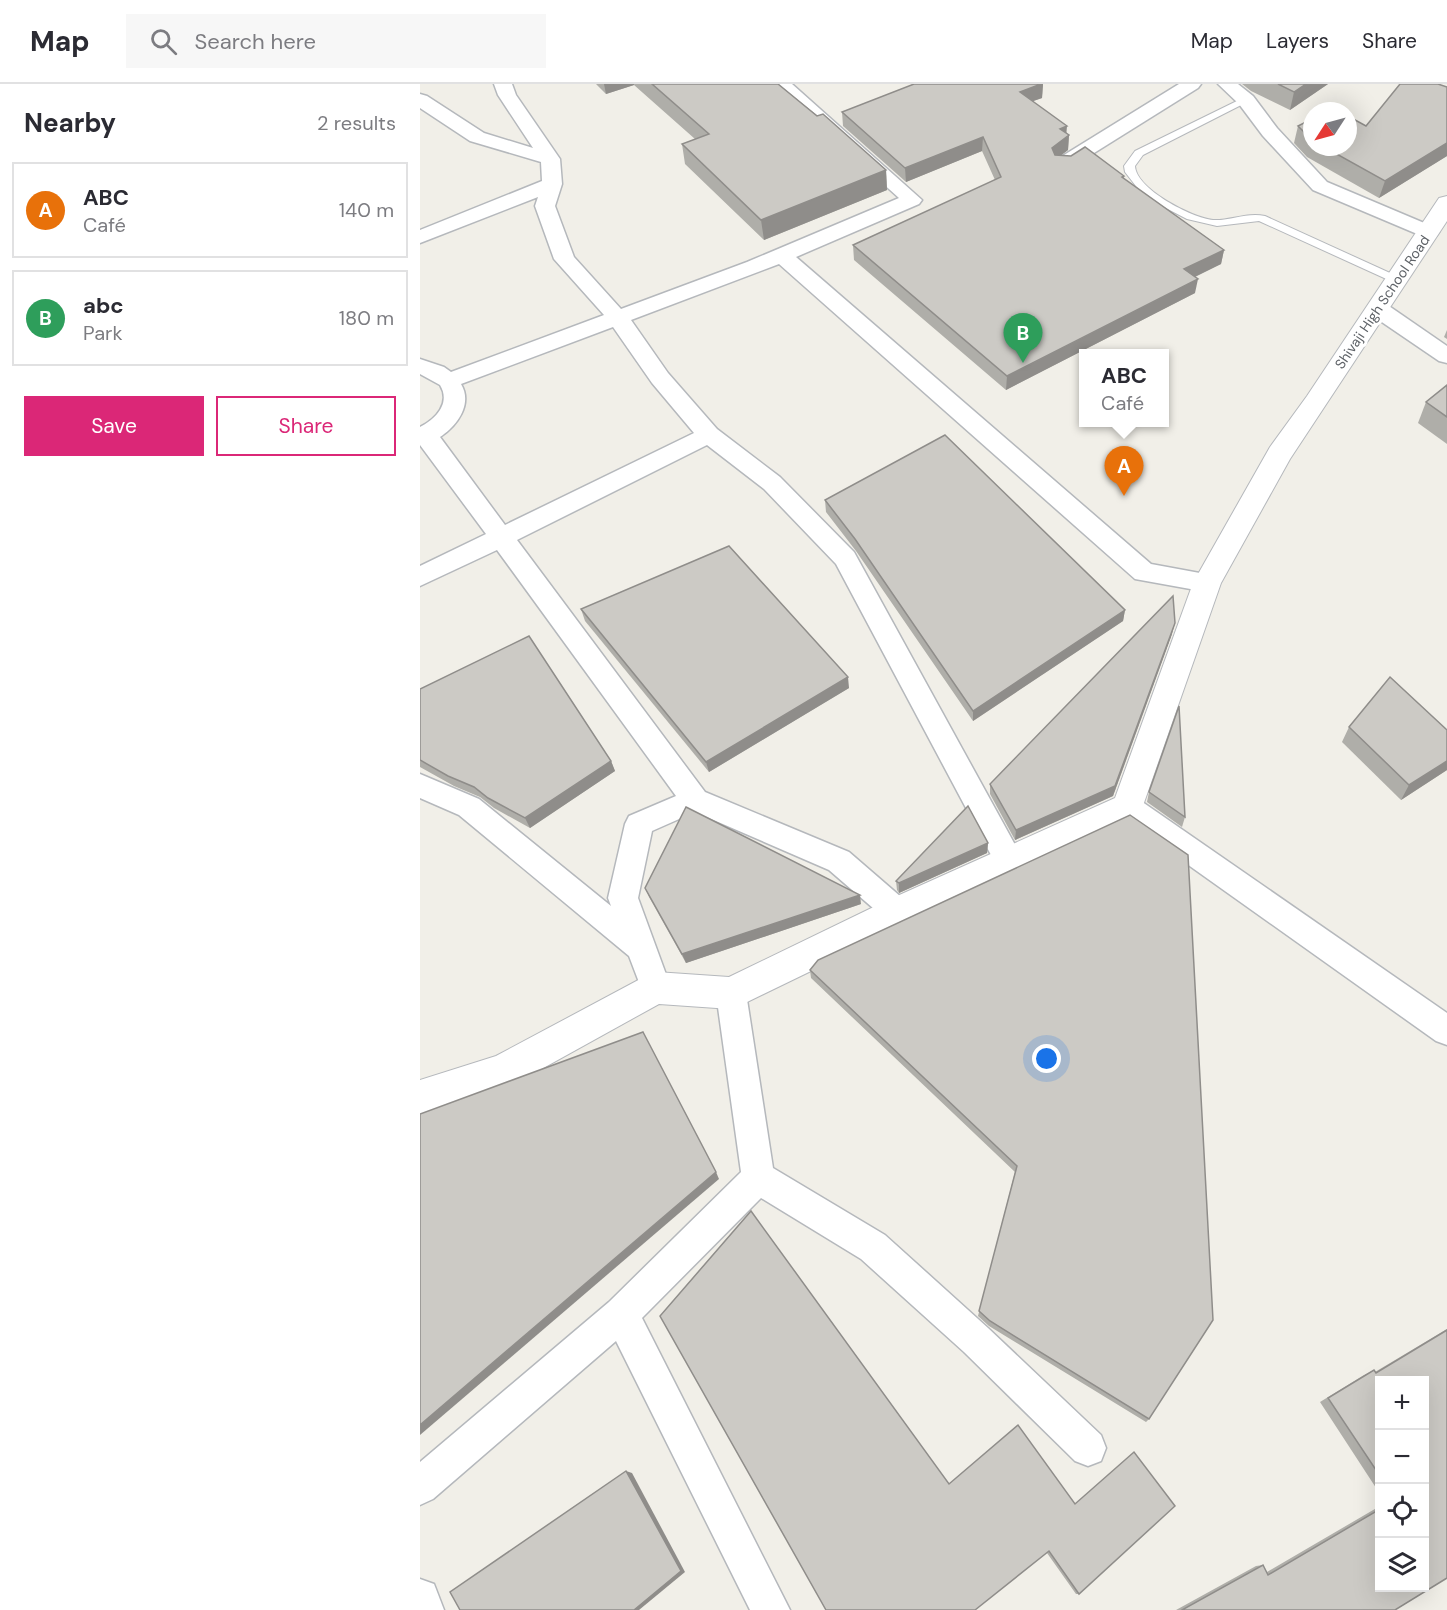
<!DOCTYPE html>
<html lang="en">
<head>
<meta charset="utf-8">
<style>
	body { margin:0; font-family:"DM Sans",sans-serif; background:#f7f7f7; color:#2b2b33 }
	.controls { position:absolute; right:18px; bottom:18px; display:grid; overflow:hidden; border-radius:0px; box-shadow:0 6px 24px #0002 }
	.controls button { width:54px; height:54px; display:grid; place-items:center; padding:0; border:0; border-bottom:2px solid #e1e1e2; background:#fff; color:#2b2b33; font:30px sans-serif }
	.compass { position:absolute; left:883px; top:18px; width:54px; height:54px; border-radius:50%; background:#fff; box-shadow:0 6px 24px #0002; rotate:234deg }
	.you { position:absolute; left:627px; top:975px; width:21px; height:21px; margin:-15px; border:4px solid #fff; border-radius:50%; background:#1a73e8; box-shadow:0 0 0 9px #1a73e833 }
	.badge { display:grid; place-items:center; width:39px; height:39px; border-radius:50%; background:#db2777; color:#fff; font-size:20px; font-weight:700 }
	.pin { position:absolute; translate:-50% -50px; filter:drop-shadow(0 2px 3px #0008) }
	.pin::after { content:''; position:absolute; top:32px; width:21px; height:18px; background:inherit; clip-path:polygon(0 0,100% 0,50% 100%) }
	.popup { position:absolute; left:659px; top:265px; width:90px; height:78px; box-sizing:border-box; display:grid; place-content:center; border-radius:0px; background:#fff; filter:drop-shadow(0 2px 4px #0005); font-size:20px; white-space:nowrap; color:#7c7c81 }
	.popup b { font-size:22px; color:#2b2b33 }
	.popup::after { content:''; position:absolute; left:50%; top:100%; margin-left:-12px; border:12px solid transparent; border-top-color:#fff }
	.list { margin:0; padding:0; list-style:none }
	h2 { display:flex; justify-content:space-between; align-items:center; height:78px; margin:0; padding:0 24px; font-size:26px }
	h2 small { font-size:20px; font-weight:400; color:#7c7c81 }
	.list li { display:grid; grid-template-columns:39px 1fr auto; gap:18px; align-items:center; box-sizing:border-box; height:96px; margin:0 12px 12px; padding:0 12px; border:2px solid #e1e1e2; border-radius:0px }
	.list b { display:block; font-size:22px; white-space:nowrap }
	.list p { margin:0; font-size:20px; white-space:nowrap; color:#7c7c81 }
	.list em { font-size:20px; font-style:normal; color:#7c7c81 }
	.actions { display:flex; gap:12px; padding:18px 24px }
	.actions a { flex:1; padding:14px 0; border:2px solid #db2777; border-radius:0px; text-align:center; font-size:21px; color:#db2777 }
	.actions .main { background:#db2777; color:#fff }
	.icon { flex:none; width:33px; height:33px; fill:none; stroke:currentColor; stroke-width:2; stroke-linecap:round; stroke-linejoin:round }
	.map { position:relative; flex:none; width:1027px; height:1526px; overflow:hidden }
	header { display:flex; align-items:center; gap:36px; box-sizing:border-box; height:84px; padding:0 30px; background:#fff; border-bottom:2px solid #e1e1e2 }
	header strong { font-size:28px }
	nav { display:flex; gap:33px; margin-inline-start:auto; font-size:21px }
	.search { width:420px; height:54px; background:#f7f7f7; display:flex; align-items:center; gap:15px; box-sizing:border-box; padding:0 21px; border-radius:0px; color:#7c7c81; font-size:22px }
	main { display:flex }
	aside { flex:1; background:#fff }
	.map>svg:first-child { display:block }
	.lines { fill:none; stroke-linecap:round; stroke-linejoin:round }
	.service-casing { stroke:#b5b8bc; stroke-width:2 }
	.minor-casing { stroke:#b5b8bc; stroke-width:3 }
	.tertiary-casing { stroke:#b5b8bc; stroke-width:2 }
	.service { fill:#fff; fill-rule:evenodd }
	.minor { fill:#fff; fill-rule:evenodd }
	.tertiary { fill:#fff; fill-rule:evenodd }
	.wall { fill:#afaea9 }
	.shaded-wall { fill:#8f8d8a }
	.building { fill:#cccac5; stroke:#8f8d8a; stroke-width:1.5 }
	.labels { text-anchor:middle; stroke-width:6; stroke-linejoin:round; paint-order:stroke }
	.far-street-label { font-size:14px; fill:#5f6368; stroke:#fff }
</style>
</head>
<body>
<header>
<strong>Map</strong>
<div class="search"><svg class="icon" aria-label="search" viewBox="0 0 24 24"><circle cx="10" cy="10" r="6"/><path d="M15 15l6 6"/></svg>Search here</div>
<nav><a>Map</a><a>Layers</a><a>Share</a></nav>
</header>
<main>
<aside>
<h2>Nearby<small>2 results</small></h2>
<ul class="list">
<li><span class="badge" style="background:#e8710a">A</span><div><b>ABC</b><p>Café</p></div><em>140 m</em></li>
<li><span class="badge" style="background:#2e9e5b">B</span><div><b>abc</b><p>Park</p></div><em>180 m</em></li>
</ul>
<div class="actions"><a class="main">Save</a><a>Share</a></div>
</aside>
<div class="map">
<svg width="1027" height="1526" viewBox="0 0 1027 1526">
	<rect width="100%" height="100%" fill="#f1efe8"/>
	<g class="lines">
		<defs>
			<path id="service" d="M823,14l8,2 -108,55 -8,11c1,23 57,52 78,54 18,1 34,-8 52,-4l136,62v4h-8l-134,-61 -42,5 -30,-7 -25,-13 -23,-16 -14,-18 -1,-6 11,-15z"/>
			<g id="minor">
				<path d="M74,0h18l4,11 44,64 2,25 -7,22 19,51 47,52 126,-47 152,-64 -127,-114h20l130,116 -3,4 -123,53 355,307 65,12 3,7 -3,7 -9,2 -72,-13 -356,-315 -148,56 37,53 49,56 63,48 74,75 165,300 4,9 -4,9 -10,3 -10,-3 -163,-306 -72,-75 -57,-44 -190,95 188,252 144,60 59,51 5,9 -5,9 -10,4 -10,-4 -59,-51 -134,-58 -43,19 -14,67 33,90 -4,10 -11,4 -11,-4 -16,-42 -170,-141 -39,-17v-24l59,25 132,107 -3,-8 17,-74 4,-8 47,-20 -179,-246 -77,36v-20l66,-32 -66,-89v-18c16,-8 31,-24 20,-42l-20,-11v-15l24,8 7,5 153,-57 -50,-56 -19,-53 3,-9 -118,46v-13l122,-49 -1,-19 -71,-21 -50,-33v-14l7,2 57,37 49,15 -35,-53zM193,243l39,56 42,50 -189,92 -65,-88c17,-11 33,-33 21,-53z"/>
				<path d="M759,0h22l-3,4 -128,80h-14l-3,-4 3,-4z"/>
				<path d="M798,0h20l15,12 24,32 50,54 109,46 3,4 -3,4h-14l-109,-46 -50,-54 -24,-32z"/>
				<path d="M958,218l8,2 61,42v17l-8,-2 -69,-47 -3,-5 3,-5z"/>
				<path d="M708,711l10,4 309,214v32l-11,-4 -318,-226 -4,-8 4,-8z"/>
				<path d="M311,895l11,4 4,10 27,175 112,67 103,93 113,107 5,13 -5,13 -13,5 -13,-5 -111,-109 -103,-93 -100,-61 -119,120 148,292h-40l-134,-269 -183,158 -13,6v-43l189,-160 132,-130 -25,-179 4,-10z"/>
				<path d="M0,1495l14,5 10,26h-24z"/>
			</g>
			<path id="tertiary" d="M1027,112v25l-157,238 -69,124 -82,234 -229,106 -167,81 -12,5 -72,-5 -141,78 -98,34v-36l76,-24 148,-79 12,-5 73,5 157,-76 229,-103 78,-215 77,-136 37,-51 132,-198z"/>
		</defs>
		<!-- service casing -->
		<use href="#service" class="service-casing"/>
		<!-- minor casing -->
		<use href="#minor" class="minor-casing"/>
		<!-- tertiary casing -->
		<use href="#tertiary" class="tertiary-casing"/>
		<!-- service -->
		<use href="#service" class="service"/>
		<!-- minor -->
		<use href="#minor" class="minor"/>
		<!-- tertiary -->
		<use href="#tertiary" class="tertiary"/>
	</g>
	<!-- wall -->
	<g class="wall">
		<path d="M176,0h182l108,86 1,20 -123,50 -79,-76 -3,-20 13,-5 -61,-54 -28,9z"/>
		<path d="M494,0h129l-1,14 -9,3 36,34 -1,15 -7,5 63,21v3l100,71 -3,14 -26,13v16l-189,97 -152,-130 -1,-15 142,-65 -13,-29 -76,31 -63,-56 -1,-14z"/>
		<path d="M822,0h86l-38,26 -39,-19z"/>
		<path d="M1027,3v69l-68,42 -72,-41 -13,-14 4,-17 14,-7v28h36l18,-21z"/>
		<path d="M1027,246v9l-3,-2z"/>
		<path d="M1027,301v59l-29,-21 8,-21z"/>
		<path d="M405,416l300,110 -2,11 -150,100 -117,-170 -30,-39z"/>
		<path d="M161,525l268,79 -140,84 -124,-151z"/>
		<path d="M752,550l-59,162 -98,44 -25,-46v-10z"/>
		<path d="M0,605l191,72 4,10 -85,57 -36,-20 -14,-11 -26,-11 -34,-19z"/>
		<path d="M929,643l98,3v40l-46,30 -59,-58z"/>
		<path d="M729,708l36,25 -3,10 -35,-25z"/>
		<path d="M710,731l19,604 -3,3 -157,-96 -11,-10 37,-144 -204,-194 -1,-8z"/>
		<path d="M568,759l-1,10 -88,40 -2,-3 -1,-9z"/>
		<path d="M225,804l216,16 -175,59 -37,-66z"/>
		<path d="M1027,1245v249l-52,32h-219l80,-44 7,-1 4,7 113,-66v81h45l-45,-207v114l-60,-92 44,-27 10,-5 1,2z"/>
		<path d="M529,1400l126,20 4,90h-3l-29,-41z"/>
	</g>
	<!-- shaded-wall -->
	<g class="shaded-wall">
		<path d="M184,0h30v1l-28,9z"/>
		<path d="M621,0h2l-1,14 -23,8 1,-14z"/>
		<path d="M886,0h22l-38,26 4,-18z"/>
		<path d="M647,42l-1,12 3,-3 -1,15 -17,13 1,-15 8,-19z"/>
		<path d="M563,53l-1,14 -76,31 -1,-14z"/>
		<path d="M1027,59v13l-68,42 6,-17z"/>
		<path d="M466,86l1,20 -123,50 -3,-20z"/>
		<path d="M804,166l-3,14 -39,19 2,-14z"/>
		<path d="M778,195l-3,14 -189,97 1,-14z"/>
		<path d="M705,526l-2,11 -150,100v-10z"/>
		<path d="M755,539l-3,11 -59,162 -98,44 1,-10z"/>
		<path d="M428,593l1,11 -140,84 -3,-10z"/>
		<path d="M191,677l4,10 -85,57 -5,-10z"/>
		<path d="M1027,677v9l-46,30 8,-15z"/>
		<path d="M568,759l-1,10 -88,40v-10z"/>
		<path d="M440,811l1,9 -175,59 -4,-9z"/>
		<path d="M296,1088l3,7 -299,256v-10z"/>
		<path d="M206,1387l6,2 53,99 -46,38h-5z"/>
	</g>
	<!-- building -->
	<g class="building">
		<path d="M232,0h126l39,32 6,-2 63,56 -125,50 -79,-76 27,-10z"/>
		<path d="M494,0h127l-21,8 47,34 -7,3 9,6 -17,13 3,7 16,1 14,-9 39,29 -2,1 102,73 -40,19 14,10 -191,97 -154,-131 148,-68 -18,-40 -78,31 -63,-56z"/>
		<path d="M858,0h28l-12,8z"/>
		<path d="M980,0h38l9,3v56l-62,38 -61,-34h24v-31l18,10z"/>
		<path d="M912,23l6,4h-13z"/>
		<path d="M892,35v21l-14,-14z"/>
		<path d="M1027,301v32l-21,-15z"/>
		<path d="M525,351l180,175 -152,101 -118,-172 -30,-39z"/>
		<path d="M309,462l119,131 -142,85 -125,-153z"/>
		<path d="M753,512l2,27 -60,163 -99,44 -26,-46z"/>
		<path d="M109,552l82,125 -86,57 -37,-20 -14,-11 -26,-11 -28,-16v-71z"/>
		<path d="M970,593l57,53v31l-38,24 -60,-58z"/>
		<path d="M759,622l6,111 -36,-25z"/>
		<path d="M548,722l20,37 -89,40 -3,-2z"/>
		<path d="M266,723l174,88 -178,59 -37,-66z"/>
		<path d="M710,731l58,40 25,465 -64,99 -159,-98 -11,-10 38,-145 -207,-196 8,-10z"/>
		<path d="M223,948l73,140 -296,253v-311z"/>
		<path d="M331,1127l198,273 69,-59 57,79 59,-52 41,54 -96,88 -30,-43 -74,59h-149l-166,-294z"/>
		<path d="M1027,1246v248l-52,32h-213l81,-45 5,10 112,-66v78h45v-207h-45v96l-52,-78 46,-28 2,3z"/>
		<path d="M206,1387l55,100 -47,39h-174l-10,-18z"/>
	</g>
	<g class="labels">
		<!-- far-street labels -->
		<g class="far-street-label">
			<text transform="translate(962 218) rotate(-56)" y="5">Shivaji High School Road</text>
		</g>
	</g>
</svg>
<div class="controls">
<button>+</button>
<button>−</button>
<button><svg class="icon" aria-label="locate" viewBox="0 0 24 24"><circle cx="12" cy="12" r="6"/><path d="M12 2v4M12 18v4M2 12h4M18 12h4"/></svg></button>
<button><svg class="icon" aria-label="layers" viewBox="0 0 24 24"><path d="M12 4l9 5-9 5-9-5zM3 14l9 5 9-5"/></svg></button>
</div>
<svg class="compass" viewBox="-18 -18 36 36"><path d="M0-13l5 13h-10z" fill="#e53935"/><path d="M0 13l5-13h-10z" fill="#7c7c81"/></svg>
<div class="you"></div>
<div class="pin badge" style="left:704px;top:412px;background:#e8710a">A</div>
<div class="popup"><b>ABC</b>Café</div>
<div class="pin badge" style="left:603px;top:279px;background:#2e9e5b">B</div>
</div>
</main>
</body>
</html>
